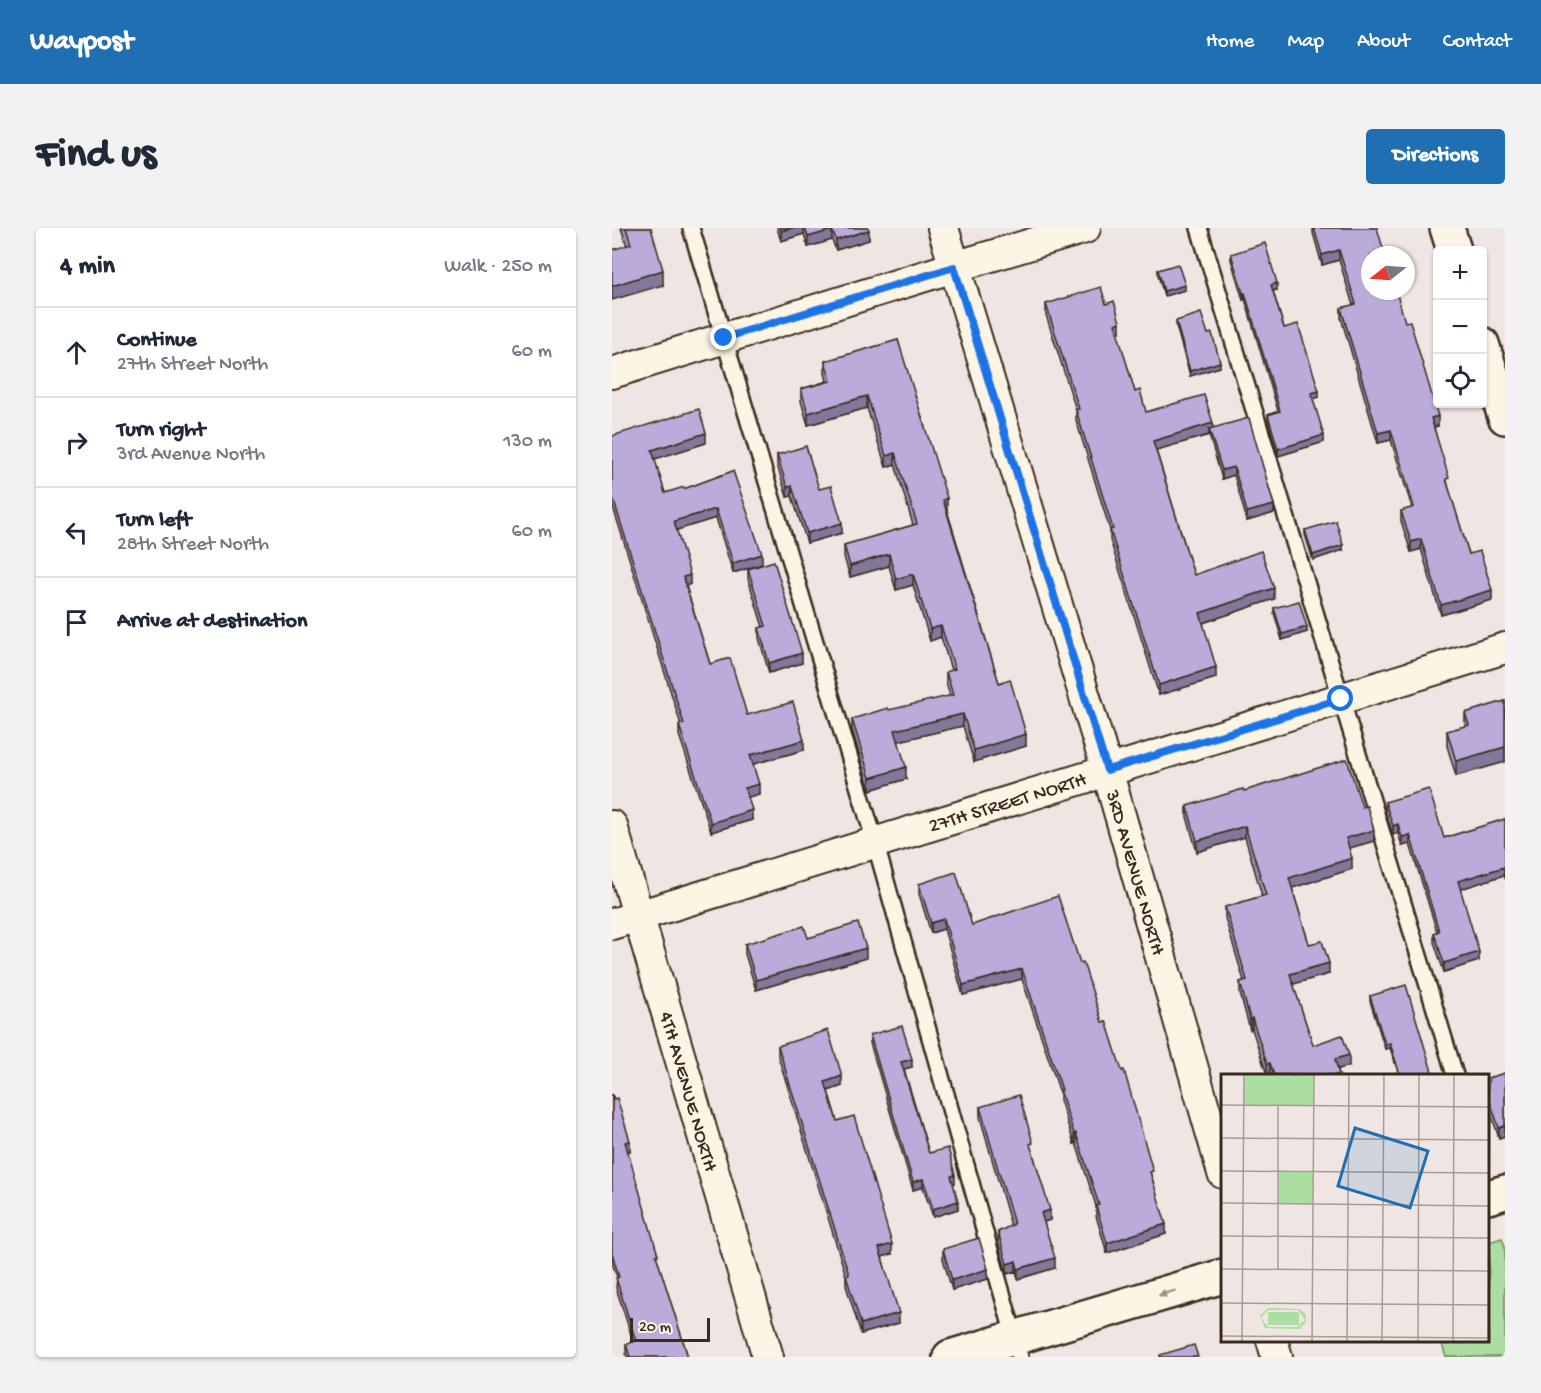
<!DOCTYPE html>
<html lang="en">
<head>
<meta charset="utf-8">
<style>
	body { margin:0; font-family:"Gochi Hand",sans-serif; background:#f2f2f3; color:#1f2937 }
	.controls { position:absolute; right:18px; top:18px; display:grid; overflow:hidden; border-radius:6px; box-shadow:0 2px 4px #0004 }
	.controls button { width:54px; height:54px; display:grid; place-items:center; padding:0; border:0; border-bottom:2px solid #e0e1e3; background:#fff; color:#1f2937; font:30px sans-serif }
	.compass { position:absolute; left:749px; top:18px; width:54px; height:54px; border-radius:50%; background:#fff; box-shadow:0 2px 4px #0004; rotate:253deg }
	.scale { position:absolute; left:18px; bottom:15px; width:80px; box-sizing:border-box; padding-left:6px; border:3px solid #3b2a1e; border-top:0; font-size:16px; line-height:21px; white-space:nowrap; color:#3b2a1e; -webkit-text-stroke:4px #fcf5e5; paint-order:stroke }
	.stop { position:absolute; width:18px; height:18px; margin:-14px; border:4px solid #1a73e8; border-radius:50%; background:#fff }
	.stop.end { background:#1a73e8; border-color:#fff; box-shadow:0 2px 6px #0008 }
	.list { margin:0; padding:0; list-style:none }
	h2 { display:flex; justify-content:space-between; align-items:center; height:78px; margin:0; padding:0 24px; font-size:26px }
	h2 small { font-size:20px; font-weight:400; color:#747a83 }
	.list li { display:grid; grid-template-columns:39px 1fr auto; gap:18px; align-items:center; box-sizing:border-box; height:90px; padding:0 24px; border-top:2px solid #e0e1e3 }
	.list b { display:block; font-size:22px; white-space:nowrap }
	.list p { margin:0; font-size:20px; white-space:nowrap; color:#747a83 }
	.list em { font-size:20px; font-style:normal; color:#747a83 }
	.icon { flex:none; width:33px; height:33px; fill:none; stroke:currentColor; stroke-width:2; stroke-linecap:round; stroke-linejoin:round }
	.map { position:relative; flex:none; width:893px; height:1129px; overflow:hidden; border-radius:6px }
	header { display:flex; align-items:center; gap:36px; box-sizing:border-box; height:84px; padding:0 30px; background:#1f6fb2; color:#fff }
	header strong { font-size:28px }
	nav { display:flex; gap:33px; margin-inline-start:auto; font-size:21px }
	.intro { display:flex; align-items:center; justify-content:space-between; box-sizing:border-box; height:144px; padding:0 36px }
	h1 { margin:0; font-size:42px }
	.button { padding:15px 27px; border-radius:6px; background:#1f6fb2; color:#fff; font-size:21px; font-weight:700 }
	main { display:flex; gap:36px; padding:0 36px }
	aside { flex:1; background:#fff; border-radius:6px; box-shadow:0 2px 4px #0004 }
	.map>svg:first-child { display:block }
	.green { fill:#abdea0; stroke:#73845f; stroke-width:1.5 }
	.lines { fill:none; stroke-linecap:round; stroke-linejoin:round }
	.lane-casing { stroke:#3b2a1e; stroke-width:20 }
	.street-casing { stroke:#3b2a1e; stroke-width:34 }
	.secondary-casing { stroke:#3b2a1e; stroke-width:38 }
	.lane { stroke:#fcf5e5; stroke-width:15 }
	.street { stroke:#fcf5e5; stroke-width:30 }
	.secondary { stroke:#fcf5e5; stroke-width:33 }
	.wall { fill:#a093bc; stroke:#3b2a1e; stroke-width:1.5 }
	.shaded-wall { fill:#827899; stroke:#3b2a1e; stroke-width:1.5 }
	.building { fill:#baabdb; stroke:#3b2a1e; stroke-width:1.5 }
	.oneway { fill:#9c9082 }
	.route { stroke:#1a73e8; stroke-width:8 }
	.labels { text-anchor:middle; stroke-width:4.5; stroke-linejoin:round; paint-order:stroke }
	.street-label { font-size:20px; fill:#3b2a1e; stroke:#fcf5e5 }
	.inset-road { fill:none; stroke:#a79b94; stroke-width:1.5 }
	.view { fill:#1f6fb2; fill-opacity:0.15; stroke:#1f6fb2; stroke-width:3 }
	.inset-edge { fill:none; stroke:#3b2a1e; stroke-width:3 }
</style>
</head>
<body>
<header>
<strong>Waypost</strong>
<nav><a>Home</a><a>Map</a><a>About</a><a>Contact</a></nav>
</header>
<div class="intro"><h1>Find us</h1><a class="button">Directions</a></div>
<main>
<aside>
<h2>4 min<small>Walk · 250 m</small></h2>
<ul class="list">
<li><svg class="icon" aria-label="ahead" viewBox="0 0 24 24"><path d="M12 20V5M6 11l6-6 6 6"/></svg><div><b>Continue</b><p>27th Street North</p></div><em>60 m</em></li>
<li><svg class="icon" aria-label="right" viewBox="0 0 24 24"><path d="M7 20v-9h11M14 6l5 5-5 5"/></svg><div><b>Turn right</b><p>3rd Avenue North</p></div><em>130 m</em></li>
<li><svg class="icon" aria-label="left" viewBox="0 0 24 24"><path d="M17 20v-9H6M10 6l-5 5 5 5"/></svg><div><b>Turn left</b><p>28th Street North</p></div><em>60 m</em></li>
<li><svg class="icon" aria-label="arrive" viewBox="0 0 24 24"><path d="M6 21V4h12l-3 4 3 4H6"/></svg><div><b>Arrive at destination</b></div></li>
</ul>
</aside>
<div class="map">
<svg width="893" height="1129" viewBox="0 0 893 1129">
	<rect width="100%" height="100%" fill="#efe6e3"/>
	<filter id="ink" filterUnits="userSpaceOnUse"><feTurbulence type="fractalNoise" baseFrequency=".0167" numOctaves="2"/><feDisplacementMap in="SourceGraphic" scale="12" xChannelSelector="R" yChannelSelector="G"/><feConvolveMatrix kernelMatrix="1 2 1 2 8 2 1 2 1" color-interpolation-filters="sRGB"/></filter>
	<g filter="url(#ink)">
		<!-- green -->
		<path class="green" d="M890,1010l3,9v110h-59l-5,-16 47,-1 1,-98z"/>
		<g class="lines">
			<defs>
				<g id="lane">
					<path d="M79,0l184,614 145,515"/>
					<path d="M587,0l256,847"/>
				</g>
				<g id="street">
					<path d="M331,0l164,542 116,403"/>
					<path d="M0,145l342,-106 131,-39"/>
					<path d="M0,598l156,531"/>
					<path d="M0,696l893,-276"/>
					<path d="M660,1112l5,17"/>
				</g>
				<g id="secondary">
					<path d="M835,0l7,22"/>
					<path d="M870,116l23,73"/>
					<path d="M876,969l17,-5"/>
					<path d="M338,1129l273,-81"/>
				</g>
			</defs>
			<!-- lane casing -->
			<use href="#lane" class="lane-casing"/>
			<!-- street casing -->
			<use href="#street" class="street-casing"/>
			<!-- secondary casing -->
			<use href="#secondary" class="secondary-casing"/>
			<!-- lane -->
			<use href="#lane" class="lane"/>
			<!-- street -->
			<use href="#street" class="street"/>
			<!-- secondary -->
			<use href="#secondary" class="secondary"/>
		</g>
		<!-- wall -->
		<g class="wall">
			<path d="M9,0h30l12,57 -36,-39z"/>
			<path d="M165,0h91l1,12 -33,10 -4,-10 -24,7 -4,-13 -23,7z"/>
			<path d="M701,0h64l-7,27 68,171 -4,1 15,62 20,65 23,46 -51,15 -20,-66 -10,3 -10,-31v-10l11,-3 -21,-68 -13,3 -37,-125v-10l12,-3 -14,-45 -17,5 -9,-32z"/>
			<path d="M619,26l46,36 -4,1 11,37 35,69 -6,2 11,43 -46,14 -10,-35v-6l10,-4 -33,-112 -2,1 -12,-40z"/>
			<path d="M546,42l27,20 -21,6 -6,-21z"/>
			<path d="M434,76h60l14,28 -3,1 18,59 11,20 67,16 61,85 -27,8 -13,-46 -12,4 -13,-44 -53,15 38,125 80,24 -71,24 13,55 -57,17 -49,-155v-10l-34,-110v-10l-30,-95z"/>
			<path d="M564,93l32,13 12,33 -30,9 -14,-50z"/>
			<path d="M286,112l49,170 52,173 27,63 -52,16 -11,-36 -65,15 8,38 -36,11 -18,-60v-11l98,-23 -4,-13v-11l5,-2 -10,-33 -11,4 -17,-56 -17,5 -7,-24 -39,11 -6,-20v-12l69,-20 -18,-61 -9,3 -19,-59 -59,17 -7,-24v-12l26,-8 -2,-8v-12z"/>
			<path d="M0,208l94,7 -52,16 11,34 19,-4 49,-18 29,93 -29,9 -17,-55 -40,12 14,54 -4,2 24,78 37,51 57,35 -51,14 6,30 -11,3 4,23 -41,12 -32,-97v-10h2l-69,-221z"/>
			<path d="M165,227l65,78 -35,10 -15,-47 -5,1 -10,-32z"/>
			<path d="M693,302l38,20 -30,10 -8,-25z"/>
			<path d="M136,341l54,94 -33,10 -10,-35v-10l4,-1 -15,-48z"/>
			<path d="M662,380l33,24 -25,8 -8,-27z"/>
			<path d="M893,473v61l-49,14 -9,-30v-15l18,-5v-13z"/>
			<path d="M632,563l118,16 12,34 -25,7 3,21 -60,19 17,56 20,30 -36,10 20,61 36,21 -11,3 1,6h-72l-15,-46 -2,1 -10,-37v-11l4,-1 -19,-63v-11l37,-11 -17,-59 -48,15 -10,-35v-11z"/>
			<path d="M773,574l59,36 61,-19v60l-1,-4 -44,14 19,72 -35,11 -10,-30v-9l3,-1 -27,-88 -8,2 -4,-13 -5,2 -8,-24z"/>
			<path d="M307,656l53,41 108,38 73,218 13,53 -59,19 -11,-37v-10l-20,-63 -2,1 -14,-44v-7l-38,-114 -59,16 -19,-66 -13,4 -12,-39z"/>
			<path d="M196,710l58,20 -110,32 -11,-36v-10z"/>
			<path d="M758,768l63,79h-34l-9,-27 -5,1 -15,-48z"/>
			<path d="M258,807l42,32 -8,2 25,84 26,30 -2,1 5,25 -25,8 -10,-30 -10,3 -43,-147z"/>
			<path d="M166,818l64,40 -14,5 9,30 55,133 -10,3 17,66 -38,11 -15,-48v-10l-68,-220z"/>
			<path d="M893,845v63l-6,2 -11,-33v-27z"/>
			<path d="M0,866l18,57h-3l31,111 30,95h-61l-1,-3v-10l7,-3 -17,-53 1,-11 -5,-14z"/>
			<path d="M368,879l53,46 17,67 -6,2 11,46 -37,11 -2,-8 -9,3 -9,-32v-10l13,-6 -31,-109z"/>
			<path d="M331,1021l45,30 -36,11 -9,-31z"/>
		</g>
		<!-- shaded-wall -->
		<g class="shaded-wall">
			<path d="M179,0h13v6l-23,7v-10z"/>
			<path d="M220,2v10l-24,7v-10z"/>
			<path d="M257,2v10l-33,10v-10z"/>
			<path d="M727,22v10l-17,5v-10z"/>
			<path d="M51,42v15l-51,15v-14z"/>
			<path d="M665,55v7l-6,1v-6z"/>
			<path d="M573,57v5l-21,6v-5z"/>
			<path d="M631,65h2v6l-2,1z"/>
			<path d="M508,94v10l-5,2v-10z"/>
			<path d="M608,134v5l-30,9v-5z"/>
			<path d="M707,163v6l-8,3v-7z"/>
			<path d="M255,168v12l-59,17v-12z"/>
			<path d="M826,188v10l-7,2v-10z"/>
			<path d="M601,195v11l-4,-5v6l-56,16v-10z"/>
			<path d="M779,202v10l-13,3v-10z"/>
			<path d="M94,205v10l-54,17v-10z"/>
			<path d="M712,207v7l-46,14v-7z"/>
			<path d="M283,225v11l-9,3v-11z"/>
			<path d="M622,239v8l-12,4v-9z"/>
			<path d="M180,258v10l-5,1v-10z"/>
			<path d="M335,270v12l-4,1v-11z"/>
			<path d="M662,277v8l-27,8v-9z"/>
			<path d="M104,281v9l-42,13v-10z"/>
			<path d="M230,295v10l-35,10v-10z"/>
			<path d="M809,311v10l-10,3v-10z"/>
			<path d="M731,317v5l-30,10v-5z"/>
			<path d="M150,326v10l-29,9v-10z"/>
			<path d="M277,326v12l-39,11v-11z"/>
			<path d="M301,346v11l-17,5v-11z"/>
			<path d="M78,347v9l-7,3v-10z"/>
			<path d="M662,360v11l-74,25v-11z"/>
			<path d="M880,362v10l-51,15v-10z"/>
			<path d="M329,398v11l-11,4v-12z"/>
			<path d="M695,399v5l-25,8v-6z"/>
			<path d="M190,425v10l-33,10v-10z"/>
			<path d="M604,439v11l-57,17v-10z"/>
			<path d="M351,486v12l-68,16v-12z"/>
			<path d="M414,506v12l-52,16v-12z"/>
			<path d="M192,512v10l-54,15v-10z"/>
			<path d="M893,519v15l-49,14v-15z"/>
			<path d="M294,539v12l-36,11v-12z"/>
			<path d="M147,556v10l-14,4v-10z"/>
			<path d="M140,582v10l-41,12v-9z"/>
			<path d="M786,596v9l-5,2v-9z"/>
			<path d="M633,598v11l-48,15v-11z"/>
			<path d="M762,602v11l-28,8v-11z"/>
			<path d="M798,607v9l-8,2v-9z"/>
			<path d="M740,630v11l-63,20v-11z"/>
			<path d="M892,639v8l-46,15v-9z"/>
			<path d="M332,691v10l-13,4v-10z"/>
			<path d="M254,720v10l-110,32v-10z"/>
			<path d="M867,724v9l-35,11v-9z"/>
			<path d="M717,735v11l-39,11v-11z"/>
			<path d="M410,741v10l-59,16v-10z"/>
			<path d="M640,790v11l-2,1v-11z"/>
			<path d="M778,815v5l-5,1v-5z"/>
			<path d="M737,827v11l-14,4v-11z"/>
			<path d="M300,831v8l-11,3v-8z"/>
			<path d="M658,835v11l-3,1v-11z"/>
			<path d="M230,848v10l-17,6v-10z"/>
			<path d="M893,898v10l-6,2v-10z"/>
			<path d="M464,905v10l-2,1v-10z"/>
			<path d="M18,913v10l-5,1v-10z"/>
			<path d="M343,947v8l-4,2v-9z"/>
			<path d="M311,951v8l-10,3v-8z"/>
			<path d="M346,973v8l-25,8v-8z"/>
			<path d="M438,982v10l-9,3v-10z"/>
			<path d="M554,996v10l-59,19v-10z"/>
			<path d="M280,1016v10l-13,4v-10z"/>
			<path d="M443,1030v10l-37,11v-10z"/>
			<path d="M404,1033v10l-9,3v-10z"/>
			<path d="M376,1041v10l-36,11v-10z"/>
			<path d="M287,1085v10l-38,11v-10z"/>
		</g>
		<!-- building -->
		<g class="building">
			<path d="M14,0h25l12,42 -51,16v-36l19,-6z"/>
			<path d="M168,0h11l-10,3z"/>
			<path d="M193,0h63l1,2 -33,10 -4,-10 -24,7z"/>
			<path d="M702,0h63l8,27h-15v36h26l9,31 5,-1 28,95 -7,2 18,60 -3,1 23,75 11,-3 12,39 -51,15 -20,-66 -10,3 -10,-31 13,-4 -23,-77 -13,3 -37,-125 15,-4 -17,-54 -17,5z"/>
			<path d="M653,15l12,40 -6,2 13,43 14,-4 21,67 -8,2 13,42 -46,14 -10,-34 12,-4 -35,-118h-2l-12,-39z"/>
			<path d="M566,36l7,21 -21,6 -6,-21z"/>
			<path d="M489,59l5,17 8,-3 6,21 -5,2 20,68 5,-2 6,22 58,-17 9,28 -60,18 41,134 67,-24 13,37 -74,25 16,54 -57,18 -49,-155 3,-1 -37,-119 3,-1 -33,-105z"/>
			<path d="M589,85l7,21 4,-1 8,29 -30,9 -14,-50z"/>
			<path d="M286,112l49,158 -4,2 56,183 11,-4 16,55 -52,16 -11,-36 -68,16 11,37 -36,11 -18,-59 36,-11 1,2 64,-15 -7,-23 9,-3 -14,-43 -11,3 -17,-55 -17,5 -7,-25 -39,12 -6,-21 73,-21 -22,-71 -9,3 -19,-60 -59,17 -7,-24 30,-8 -6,-20z"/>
			<path d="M87,181l7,24 -54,17 13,43 19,-6v2l49,-18 29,83 -29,9 -17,-54 -42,12 16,54 -7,2 27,87 20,-6 17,57 46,-13 11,38 -54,15 9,29 -14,4 7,22 -41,13 -32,-98 5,-1 -72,-229v-59z"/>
			<path d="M637,190l25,87 -27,7 -13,-45 -12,3 -13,-41z"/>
			<path d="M194,218l13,43 12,-3 11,37 -35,10 -15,-47 -5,1 -10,-32z"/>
			<path d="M724,293l7,24 -30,10 -8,-25z"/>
			<path d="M162,333l28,92 -33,10 -10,-35 7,-2 -18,-57z"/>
			<path d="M687,373l8,26 -25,7 -8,-26z"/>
			<path d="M893,473v46l-49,14 -9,-30 22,-6 -4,-12z"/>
			<path d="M735,531l15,48 5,-1 7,24 -28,8 6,20 -63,20 20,66 13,-3 7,22 -39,11 23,71 29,-10 7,20 -14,4 4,16h-65l-4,-12 -3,1 -15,-46 -2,1 -10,-37 7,-2 -22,-73 41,-12 -21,-69 -48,15 -10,-35 56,-17 1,2z"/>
			<path d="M817,561l15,49 61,-19v51l-1,-3 -46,14 21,71 -35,11 -10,-30 5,-2 -29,-96 -8,2 -4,-13 -5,2 -8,-24z"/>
			<path d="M344,644l16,53 86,-29 22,67 3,-1 19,60 4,-1 16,50 2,-1 29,101 -3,1 16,52 -59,19 -11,-37 3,-1 -23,-72 -2,1 -14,-44h2l-40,-121 -59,16 -19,-66 -13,4 -12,-39z"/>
			<path d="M246,695l8,25 -110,32 -11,-36 59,-18 4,12z"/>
			<path d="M794,757l27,90h-33l-10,-32 -5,1 -15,-48z"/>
			<path d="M290,798l10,33 -11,3 28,91 19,-5 7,27 -4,1 7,25 -25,8 -10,-30 -10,3 -43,-147z"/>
			<path d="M216,802l14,46 -17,6 12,39 17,-5 38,128 -13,4 20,65 -38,11 -15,-48 3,-1 -71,-229z"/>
			<path d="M893,845v53l-6,2 -11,-33v-17z"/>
			<path d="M0,866l2,5 3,-1 13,43 -5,1 33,113h-2l32,102h-58l-4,-13 10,-3 -20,-63 3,-1 -7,-24z"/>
			<path d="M407,867l14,48 -3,1 20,66 -9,3 14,45 -37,11 -2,-8 -9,3 -9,-32 16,-8 -34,-117z"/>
			<path d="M367,1010l9,31 -36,11 -9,-31z"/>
			<path d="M582,1117l4,12h-38v-2z"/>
		</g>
		<!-- one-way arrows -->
		<defs><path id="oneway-solid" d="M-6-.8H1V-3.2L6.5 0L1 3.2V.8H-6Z" transform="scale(1.5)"/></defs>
		<use class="oneway" href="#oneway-solid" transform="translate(555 1065) rotate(163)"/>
	</g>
	<g class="lines" filter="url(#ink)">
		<!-- route -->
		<path class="route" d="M112,110l230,-71 153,503 234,-71"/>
	</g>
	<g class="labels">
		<!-- street labels -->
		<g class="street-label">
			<text transform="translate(395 573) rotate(-17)" y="7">27TH STREET NORTH</text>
			<text transform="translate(525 644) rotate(74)" y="7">3RD AVENUE NORTH</text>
			<text transform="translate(78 863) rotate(74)" y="7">4TH AVENUE NORTH</text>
		</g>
	</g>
	<!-- overview -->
	<g transform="translate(609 846)">
		<rect width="268" height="268" fill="#efe6e3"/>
		<path d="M23,0h70v32l-71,-1zM57,97h35v33h-35zM47,234l31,1 7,5v8l-7,7 -34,-1 -5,-12zM47,236h30l7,10 -8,7h-29l-7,-9zM47,238h31v13h-31z" fill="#abdea0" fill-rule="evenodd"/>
		<path class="inset-road" d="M225,0l44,1M0,31l269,2M0,64l269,2M0,97l269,2M0,129l269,3M0,162l269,2M0,195l269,2M57,196v-164M0,229l269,2M0,262l269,2M21,268l2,-268M91,268l2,-268M126,268l2,-268M161,268l2,-268M197,268l1,-268M232,268l1,-268M267,268l2,-266"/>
		<path class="view" d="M134,54l73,23 -18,57 -72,-22z"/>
		<rect width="268" height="268" class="inset-edge"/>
	</g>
</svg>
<div class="controls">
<button>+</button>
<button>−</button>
<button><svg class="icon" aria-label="locate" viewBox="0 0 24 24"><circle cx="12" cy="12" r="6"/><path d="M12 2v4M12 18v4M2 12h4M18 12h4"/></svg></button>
</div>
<svg class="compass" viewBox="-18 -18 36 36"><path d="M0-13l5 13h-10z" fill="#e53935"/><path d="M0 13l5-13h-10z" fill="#747a83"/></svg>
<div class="scale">20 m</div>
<div class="stop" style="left:729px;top:471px"></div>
<div class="stop end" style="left:112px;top:110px"></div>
</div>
</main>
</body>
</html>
